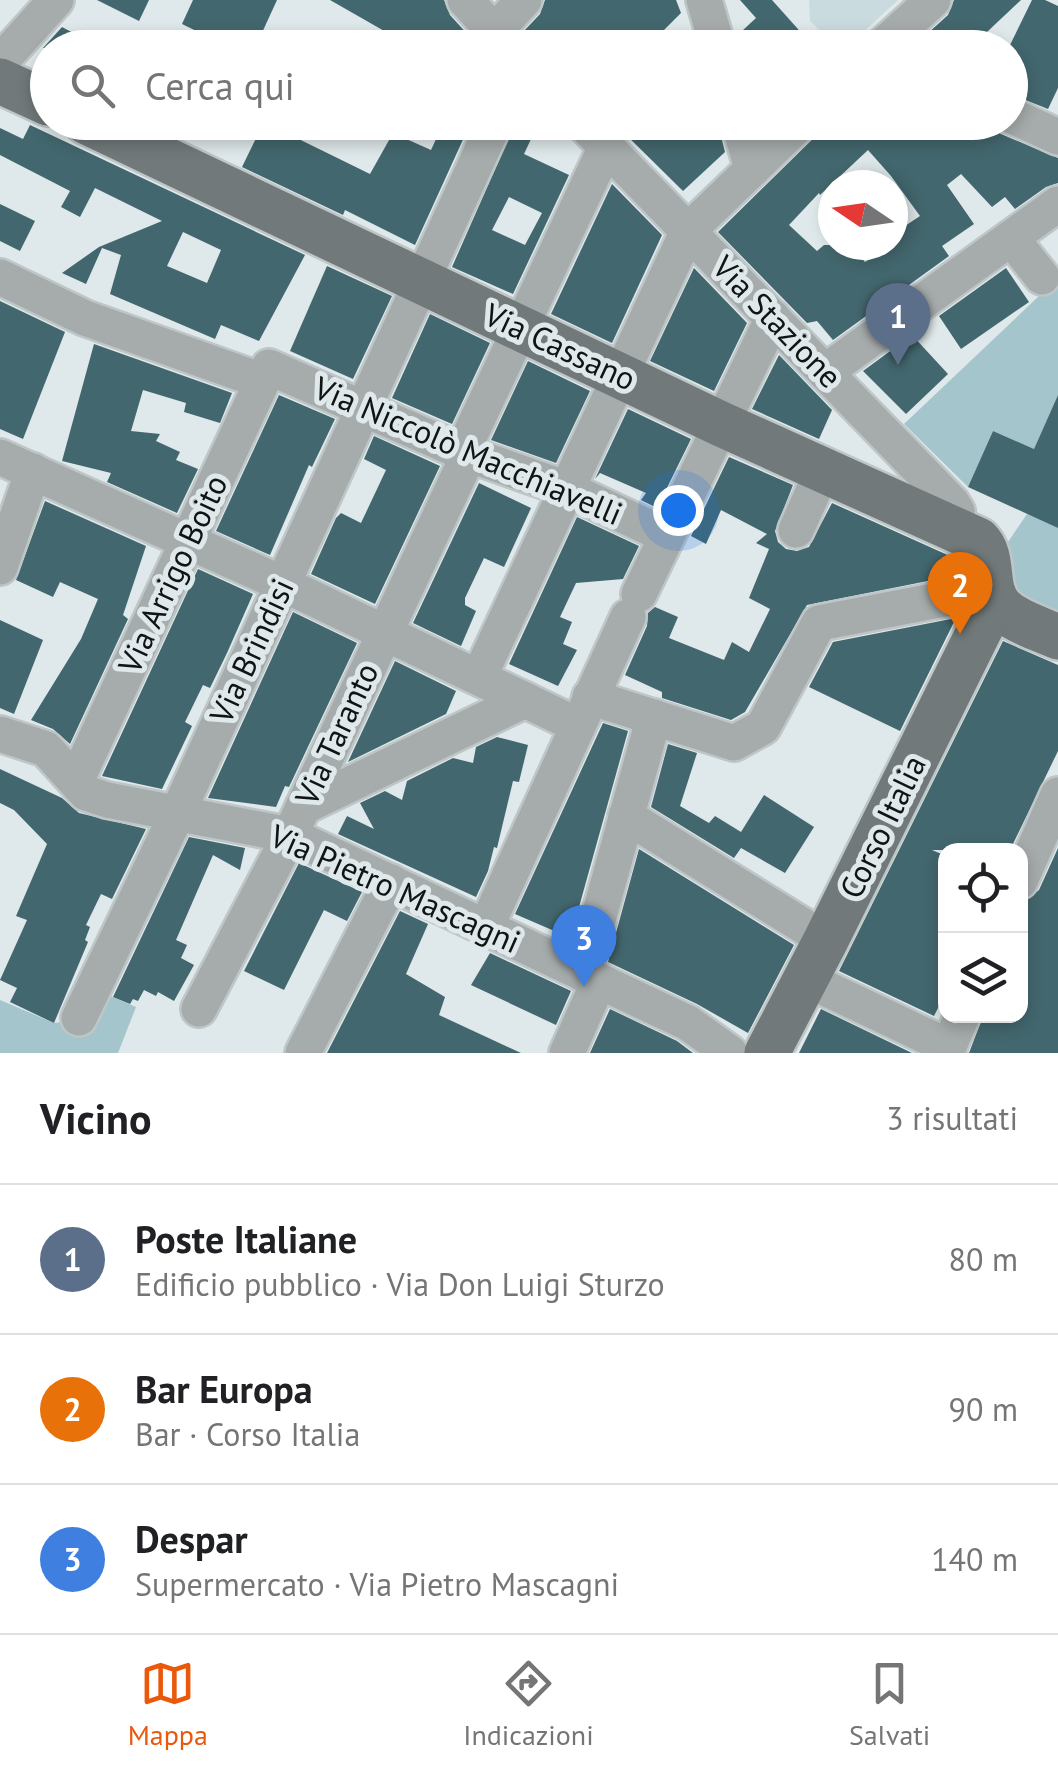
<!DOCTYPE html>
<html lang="it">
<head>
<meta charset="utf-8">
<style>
	body { margin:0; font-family:"PT Sans",sans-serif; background:#f6f6f6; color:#202124 }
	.controls { position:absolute; right:30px; bottom:30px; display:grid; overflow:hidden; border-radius:20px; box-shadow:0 5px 15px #0003 }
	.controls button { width:90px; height:90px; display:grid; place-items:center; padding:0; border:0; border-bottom:2px solid #e0e0e0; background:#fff; color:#202124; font:50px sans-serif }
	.compass { position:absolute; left:818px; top:170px; width:90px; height:90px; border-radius:50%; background:#fff; box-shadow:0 5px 15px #0003; rotate:283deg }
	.you { position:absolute; left:678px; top:510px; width:35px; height:35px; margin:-25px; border:8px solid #fff; border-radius:50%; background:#1a73e8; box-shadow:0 0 0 15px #1a73e833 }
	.badge { display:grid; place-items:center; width:65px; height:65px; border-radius:50%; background:#ea580c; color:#fff; font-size:32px; font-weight:700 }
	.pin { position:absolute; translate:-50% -82px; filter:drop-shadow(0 2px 5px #0008) }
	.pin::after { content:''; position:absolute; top:52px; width:35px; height:30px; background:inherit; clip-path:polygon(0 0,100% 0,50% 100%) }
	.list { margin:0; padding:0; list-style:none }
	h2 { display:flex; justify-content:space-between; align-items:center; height:130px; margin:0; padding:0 40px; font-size:42px }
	h2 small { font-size:32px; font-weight:400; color:#757577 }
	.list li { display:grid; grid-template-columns:65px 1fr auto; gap:30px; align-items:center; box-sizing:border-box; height:150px; padding:0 40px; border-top:2px solid #e0e0e0 }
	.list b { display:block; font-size:38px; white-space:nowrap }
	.list p { margin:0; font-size:32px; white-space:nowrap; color:#757577 }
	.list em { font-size:32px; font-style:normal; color:#757577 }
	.icon { flex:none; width:55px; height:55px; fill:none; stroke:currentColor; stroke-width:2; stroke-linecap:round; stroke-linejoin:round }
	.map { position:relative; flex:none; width:1058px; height:1053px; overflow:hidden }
	.search { position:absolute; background:#fff; box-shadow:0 5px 15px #0003; left:30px; right:30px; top:30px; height:110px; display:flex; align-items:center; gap:25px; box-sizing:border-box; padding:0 35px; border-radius:55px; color:#757577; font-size:38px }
	.sheet { height:580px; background:#fff }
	nav { display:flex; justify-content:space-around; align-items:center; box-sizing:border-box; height:140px; border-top:2px solid #e0e0e0; background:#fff; font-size:28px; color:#757577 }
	nav a { display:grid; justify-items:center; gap:5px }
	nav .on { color:#ea580c }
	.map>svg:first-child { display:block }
	.built { fill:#c9dbdf }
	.green { fill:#a4c5cc }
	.building { fill:#43676e; fill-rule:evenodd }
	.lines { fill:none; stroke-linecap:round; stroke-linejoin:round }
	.minor-casing { stroke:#bec6c8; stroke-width:40 }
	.major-casing { stroke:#bec6c8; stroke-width:50 }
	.minor { stroke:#a6abab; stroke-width:35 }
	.major { stroke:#71797a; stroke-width:45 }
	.labels { text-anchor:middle; stroke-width:10; stroke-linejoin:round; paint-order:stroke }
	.street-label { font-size:32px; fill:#101414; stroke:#dfe8ea }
</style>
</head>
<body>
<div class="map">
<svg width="1058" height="1053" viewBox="0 0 1058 1053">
	<rect width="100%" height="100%" fill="#dfe8ea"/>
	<!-- built -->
	<path class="built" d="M809,0h89l-51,47 -9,1 -28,-27z"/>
	<!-- green -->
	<g class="green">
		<path d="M1058,278v117l-24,54 -41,-18 -25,56 -64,-63z"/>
		<path d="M1027,514l31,8v101l-54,-25 -8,-23 12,-33z"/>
		<path d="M103,993l33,14 -18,46h-118v-53l54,23 16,-2z"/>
	</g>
	<!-- building -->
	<g class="building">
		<path d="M97,0h52l-10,21z"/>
		<path d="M193,0h84l-22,48h-24l-49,-24z"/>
		<path d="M330,0h114l6,15 30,33h-66z"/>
		<path d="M545,0h131l5,13 -35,35h-109l-13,-17 16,-17z"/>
		<path d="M740,0h32l34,38 -11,10h-38l-15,-17 14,-13z"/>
		<path d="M954,0h67l-51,48h-12l-7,-9 -11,9 -13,-14 21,-19z"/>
		<path d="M1032,0h13l13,6v82l-10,21 -38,-15v-49z"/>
		<path d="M62,27l39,21h-58z"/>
		<path d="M264,122l106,52 23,-41 38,17 13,-28h27l-56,123 -70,-35 -2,5 -101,-48z"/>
		<path d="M516,122h23l-15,32 45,21 -56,119 -61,-27zM509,197l33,16 -17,32 -33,-15z"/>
		<path d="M613,122h100l6,6 6,24 -42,39z"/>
		<path d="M830,122h156l15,12 57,24v25l-12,4 -31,22 -10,-12 -13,10 -31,-33 -14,11 27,39 -32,22 7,10 -116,84 -16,-19 -10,2 -89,-91zM868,150l23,26 29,40 -27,18v11l-28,17 -15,-17h-26l-7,6 -28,-26 30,-32 1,2z"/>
		<path d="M30,125l275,130 -46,86 -38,-16 -6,14 -105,-45 11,-39 -19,-7 -16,36 -24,-11 37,-26 63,-26 -67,-33 -15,29 -19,-10 9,-16 -70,-36v-27l23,11zM183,232l38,18 -14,33 -40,-17z"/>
		<path d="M612,184l50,51 -50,108 -61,-29z"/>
		<path d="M0,204l35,17 -15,30 -20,-10z"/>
		<path d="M327,266l65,30 -39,83 -63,-28z"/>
		<path d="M694,268l53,55 -33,68 -64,-30z"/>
		<path d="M1006,268l23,34 -68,47 -22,-33z"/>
		<path d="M0,301l65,31 -42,107 -23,-10z"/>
		<path d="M430,314l60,29 -38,81 -60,-26z"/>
		<path d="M912,335l36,39 -42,40 -43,-43z"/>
		<path d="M94,344l138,49 -12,30 -36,-11 2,-9 -43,-13 -12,41 29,3 -4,7 24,11 -4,8 22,9 -21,44 -70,-31 4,-9 -49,-12z"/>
		<path d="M779,355l53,55 -13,29 -67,-30z"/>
		<path d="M528,361l62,30 -34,72 -65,-23z"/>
		<path d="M279,395l56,24 -23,48 -3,-2 -39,90 -54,-24z"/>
		<path d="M1058,395v133l-90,-41 25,-56 41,18z"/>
		<path d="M628,409l63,30 -34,69 -16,-8 5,-7 -46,-20 -5,6z"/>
		<path d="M374,436l66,30 -65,138 -64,-30 25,-56 5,-5 20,10 25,-53 -22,-11z"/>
		<path d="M729,457l64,28 -18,46 3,11 8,7 11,2 12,-4 23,-44 129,58 1,5 -4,9 -151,30 -62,107 -14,8 -69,-22v-6l-37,-17 22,-49 1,-13 7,-6 23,10 -9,21 55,22 8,-18 17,10 21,-43 -21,-11 20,-49 -13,-6 11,-9 -46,-24 -15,34 -15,-8z"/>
		<path d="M479,483l52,25 -27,59 -20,-9 -19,40v7l11,6 -15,35 -48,-23z"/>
		<path d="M45,501l101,45 -23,69 5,4 -58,125 -17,-15 -22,-9 50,-81 17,-40 -38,-17 -7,15 -37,-17z"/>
		<path d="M577,517l62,29 -16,33 -47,4 -16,34 12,5 -9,22 14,6 -19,36 -49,-22z"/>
		<path d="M198,569l55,25 -26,59 -17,35 -7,-3 -18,37 7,4 -30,63 -60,-13z"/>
		<path d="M293,612l64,31 -68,144 -4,-1 -9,21 -68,-9z"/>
		<path d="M956,618l-56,113 -91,-44 24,-45z"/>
		<path d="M0,620l43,20 -29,74 -14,-6z"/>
		<path d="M1003,641l55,24v86l-48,99h-78l14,6v136l-12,24 -95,-45z"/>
		<path d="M395,661l61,30 -10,23 -98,48z"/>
		<path d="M603,723l25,8 -59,212 -11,-5 1,-5 -44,-19z"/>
		<path d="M497,737l31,8 -9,37 -6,-1 -16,67 -3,-1 -6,24 -12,26 -138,-63 9,-18 27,13 -14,-26 25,-12 17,9 5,-19 46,-23 20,5 3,-16z"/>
		<path d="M668,744l29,9 -17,53 29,17 6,-7 26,16 23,-37 50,32 -29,46 -44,-25 -7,10 -83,-51z"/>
		<path d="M0,769l62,29 17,15 67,16 -34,70 -11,-5 -15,31 4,2 -5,13 3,2 -34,81 -44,-21 7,-14 -17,-8 27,-60 -11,-4 31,-72 -33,-34 -14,-7z"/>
		<path d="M189,837l56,11 -5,22 -27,-15 -37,85 11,5 -6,13 13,7 -20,36 -16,-9 -2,4 -12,-6 -6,11 -5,-2 -3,5 -17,-7z"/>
		<path d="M1058,848v205h-89l14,-37h37v-106l5,-9 14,-11z"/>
		<path d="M639,849l155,96 -46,88 -51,-29 -89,-42z"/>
		<path d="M299,863l63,29 -15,29 -23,-11 -40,80 -40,-19z"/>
		<path d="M400,911l28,13 -22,50 39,23 -6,18 82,38h-194z"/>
		<path d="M490,953l81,38 -15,34 -85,-40z"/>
		<path d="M610,1009l67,32 16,12h-103z"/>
		<path d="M821,1009l91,44h-113z"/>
	</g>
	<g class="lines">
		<defs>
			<g id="minor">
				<path d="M465,0l45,48"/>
				<path d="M704,0l14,48"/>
				<path d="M494,32l30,-32"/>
				<path d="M880,48l53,-48"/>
				<path d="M0,62l56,-62"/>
				<path d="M1010,115l48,22"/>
				<path d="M582,122l370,381 5,8 -8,16"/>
				<path d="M739,122l13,47"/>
				<path d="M1011,238l31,39"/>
				<path d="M0,277l85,41 177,63"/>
				<path d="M825,372l233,-168"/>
				<path d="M462,452l144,-305"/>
				<path d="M0,457l283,127 294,141"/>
				<path d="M796,530l27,-60"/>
				<path d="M0,567l33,-96"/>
				<path d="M639,594l134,-276"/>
				<path d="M479,677l209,-446 113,-109"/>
				<path d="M590,697l144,46 29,-16 56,-104 172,-33"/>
				<path d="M0,734l46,15 40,44 21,7 183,35 398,188 42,30"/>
				<path d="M76,781l193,-414 193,85 105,37 100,47"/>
				<path d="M303,807l222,-107"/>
				<path d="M626,816l200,124"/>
				<path d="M1020,881l38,-86"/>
				<path d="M486,927l142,-310"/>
				<path d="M583,974l71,-257"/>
				<path d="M806,979l143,68"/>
				<path d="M199,1009l91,-174 179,-381"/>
				<path d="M79,1018l99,-206 317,-690"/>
				<path d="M303,1053l88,-171"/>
				<path d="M567,1053l32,-72"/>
				<path d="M946,1053l16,-37"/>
			</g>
			<g id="major">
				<path d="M0,81l48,22"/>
				<path d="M87,122l634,302 257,116c18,18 5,47 23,67 12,14 40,22 57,30"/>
				<path d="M767,1053l59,-113 169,-341"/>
			</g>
		</defs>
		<!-- minor casing -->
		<use href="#minor" class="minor-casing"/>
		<!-- major casing -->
		<use href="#major" class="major-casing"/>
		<!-- minor -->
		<use href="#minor" class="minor"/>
		<!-- major -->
		<use href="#major" class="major"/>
	</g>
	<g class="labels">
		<!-- street labels -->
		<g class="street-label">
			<text transform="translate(777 322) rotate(46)" y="11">Via Stazione</text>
			<text transform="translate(560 347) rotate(25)" y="11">Via Cassano</text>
			<text transform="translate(468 451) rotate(23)" y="11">Via Niccolò Macchiavelli</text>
			<text transform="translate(173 574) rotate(-65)" y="11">Via Arrigo Boito</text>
			<text transform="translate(252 651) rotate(-65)" y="11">Via Brindisi</text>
			<text transform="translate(337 734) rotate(-65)" y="11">Via Taranto</text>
			<text transform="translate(883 827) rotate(-64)" y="11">Corso Italia</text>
			<text transform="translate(395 889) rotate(24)" y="11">Via Pietro Mascagni</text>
		</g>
	</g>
</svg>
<div class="controls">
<button><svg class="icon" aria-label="locate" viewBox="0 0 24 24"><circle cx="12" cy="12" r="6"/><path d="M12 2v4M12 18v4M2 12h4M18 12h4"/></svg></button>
<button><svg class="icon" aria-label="layers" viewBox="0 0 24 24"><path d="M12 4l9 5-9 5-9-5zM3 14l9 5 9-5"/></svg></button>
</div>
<svg class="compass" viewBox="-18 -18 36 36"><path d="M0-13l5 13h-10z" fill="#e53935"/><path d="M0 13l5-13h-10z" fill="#757577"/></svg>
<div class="you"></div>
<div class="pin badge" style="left:898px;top:365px;background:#5c6f8a">1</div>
<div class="pin badge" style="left:960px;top:634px;background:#e8710a">2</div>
<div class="pin badge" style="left:584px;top:987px;background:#3f7fe0">3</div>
<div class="search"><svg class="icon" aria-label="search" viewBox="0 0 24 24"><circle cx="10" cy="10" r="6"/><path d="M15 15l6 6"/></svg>Cerca qui</div>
</div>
<section class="sheet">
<h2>Vicino<small>3 risultati</small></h2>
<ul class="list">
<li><span class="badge" style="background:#5c6f8a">1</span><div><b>Poste Italiane</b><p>Edificio pubblico · Via Don Luigi Sturzo</p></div><em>80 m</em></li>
<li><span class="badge" style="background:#e8710a">2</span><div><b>Bar Europa</b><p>Bar · Corso Italia</p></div><em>90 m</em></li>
<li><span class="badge" style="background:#3f7fe0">3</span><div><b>Despar</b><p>Supermercato · Via Pietro Mascagni</p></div><em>140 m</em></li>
</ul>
</section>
<nav>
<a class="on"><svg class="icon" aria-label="map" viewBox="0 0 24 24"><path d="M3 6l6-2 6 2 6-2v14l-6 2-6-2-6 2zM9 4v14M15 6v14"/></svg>Mappa</a>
<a><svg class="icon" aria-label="directions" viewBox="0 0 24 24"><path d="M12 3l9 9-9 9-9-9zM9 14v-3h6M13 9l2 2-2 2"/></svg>Indicazioni</a>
<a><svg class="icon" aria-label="saved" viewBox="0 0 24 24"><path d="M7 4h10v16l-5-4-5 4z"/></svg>Salvati</a>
</nav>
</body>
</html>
